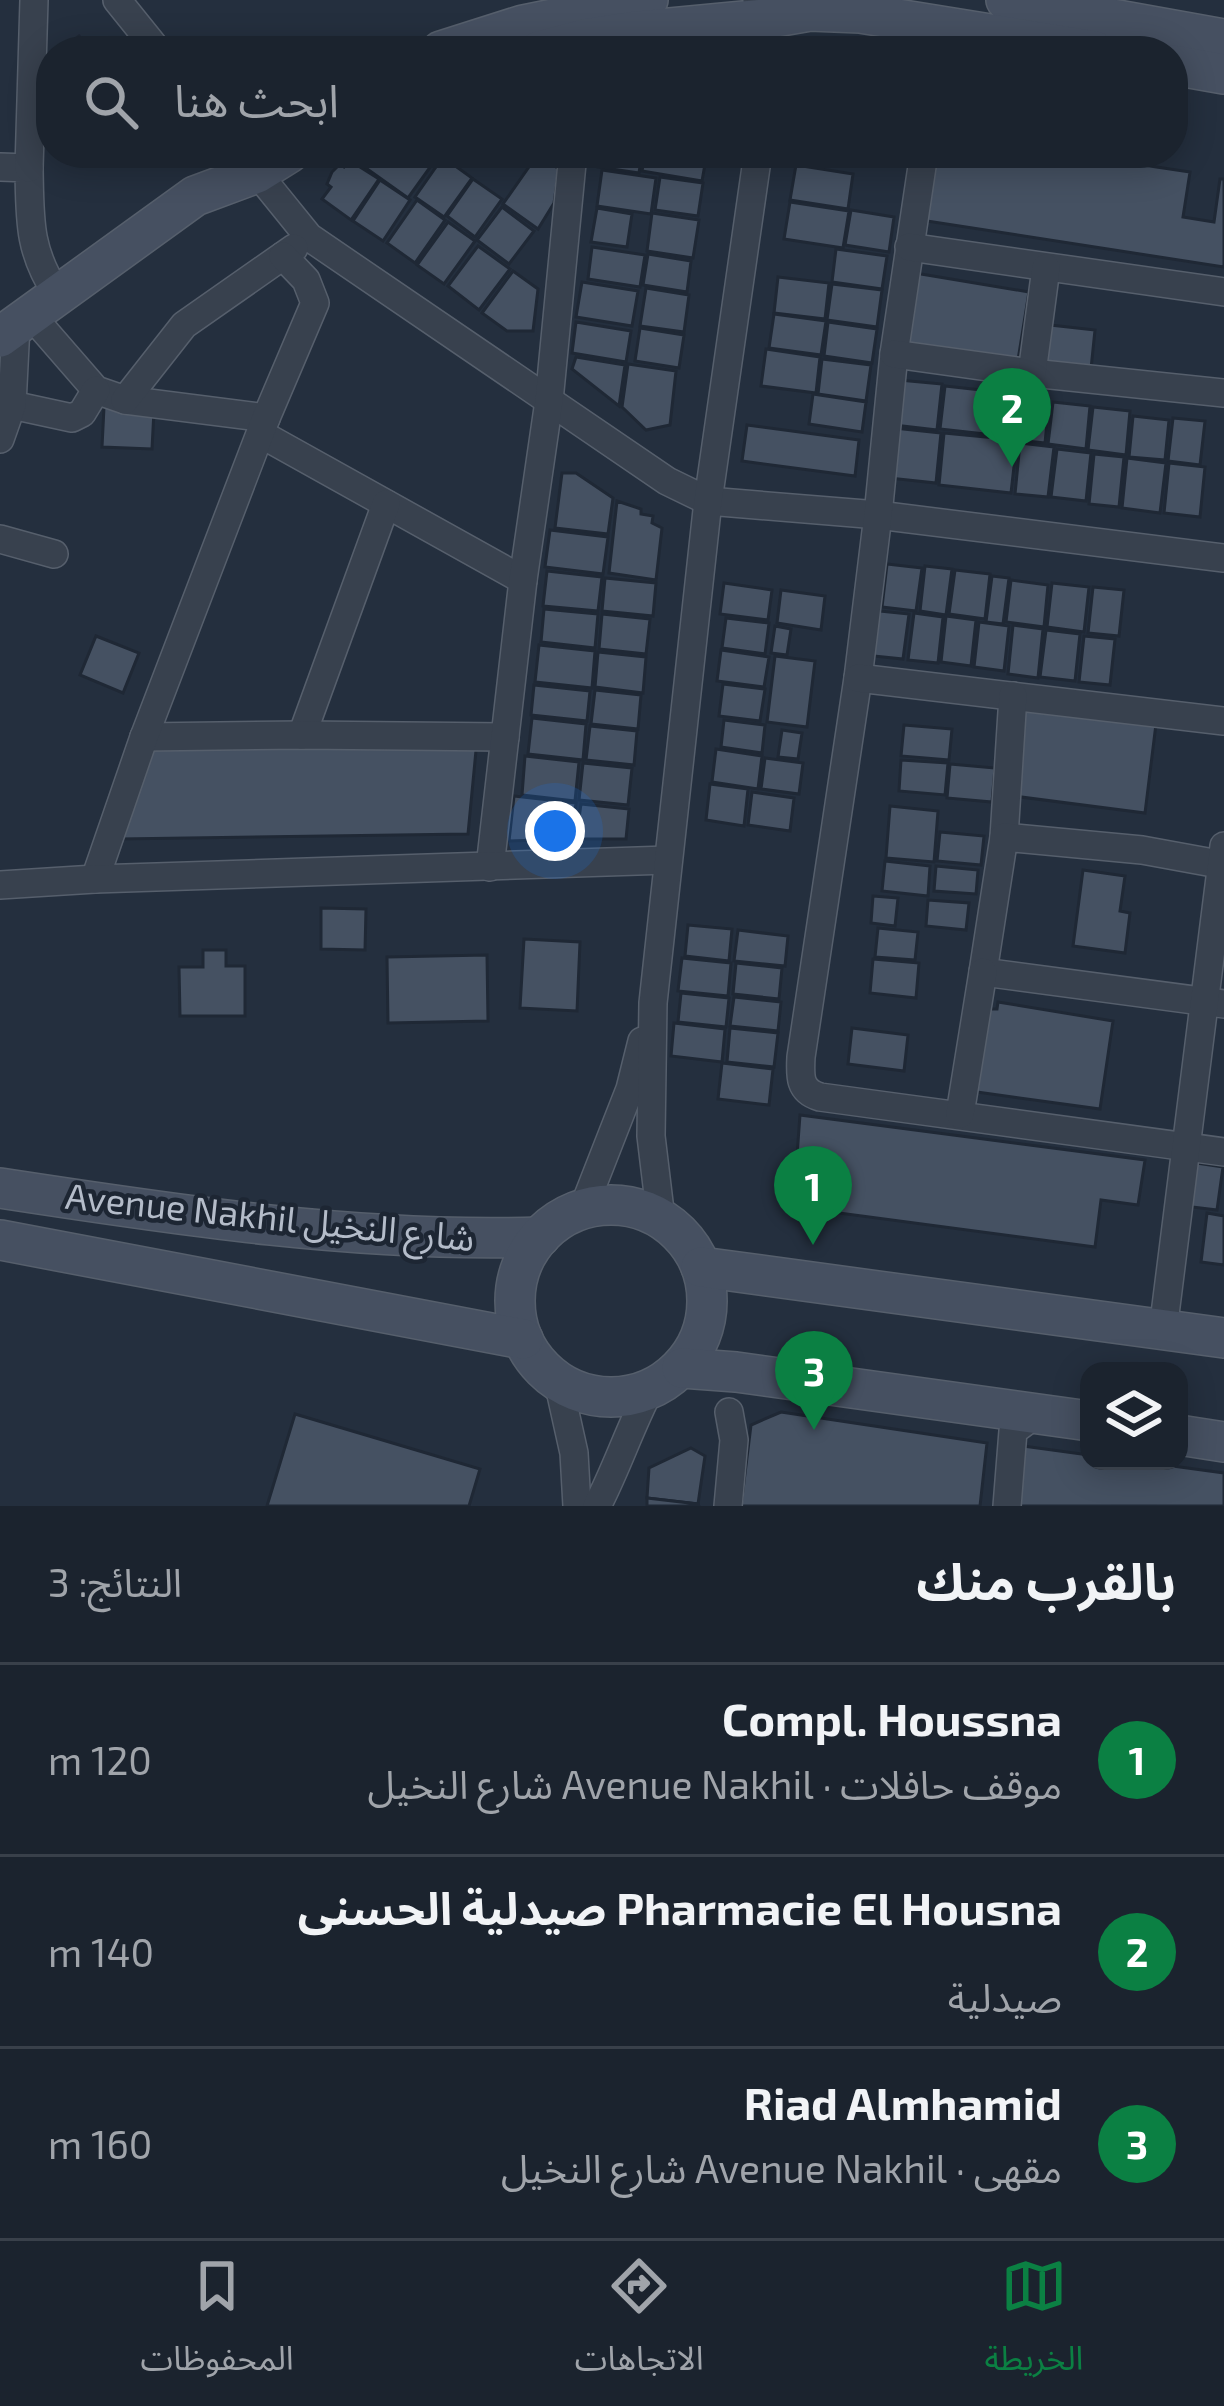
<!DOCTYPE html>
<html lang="ar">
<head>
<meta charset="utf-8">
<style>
	body { margin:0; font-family:"Exo 2","Noto Sans Arabic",sans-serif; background:#282f3a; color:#f1f3f6; direction:rtl }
	.controls { position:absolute; right:36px; bottom:36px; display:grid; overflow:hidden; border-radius:24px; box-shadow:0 6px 30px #0003 }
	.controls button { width:108px; height:108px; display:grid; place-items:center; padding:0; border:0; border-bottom:3px solid #39404a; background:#1b232e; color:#f1f3f6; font:60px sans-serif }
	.you { position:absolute; left:555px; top:831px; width:42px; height:42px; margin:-30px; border:9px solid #fff; border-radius:50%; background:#1a73e8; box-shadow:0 0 0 18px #1a73e833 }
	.badge { display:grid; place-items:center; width:78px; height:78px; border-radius:50%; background:#0b8043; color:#fff; font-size:39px; font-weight:700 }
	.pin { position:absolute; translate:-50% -99px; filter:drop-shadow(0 3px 6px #0008) }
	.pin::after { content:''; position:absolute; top:63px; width:42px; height:36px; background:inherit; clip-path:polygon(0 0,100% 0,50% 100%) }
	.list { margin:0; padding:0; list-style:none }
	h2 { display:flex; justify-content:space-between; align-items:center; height:156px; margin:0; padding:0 48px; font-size:51px }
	h2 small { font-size:39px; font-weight:400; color:#a0a4aa }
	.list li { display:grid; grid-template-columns:78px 1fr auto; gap:36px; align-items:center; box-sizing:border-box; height:192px; padding:0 48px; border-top:3px solid #39404a }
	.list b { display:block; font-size:45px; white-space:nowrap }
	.list p { margin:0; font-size:39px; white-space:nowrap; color:#a0a4aa }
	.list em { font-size:39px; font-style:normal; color:#a0a4aa }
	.icon { flex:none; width:66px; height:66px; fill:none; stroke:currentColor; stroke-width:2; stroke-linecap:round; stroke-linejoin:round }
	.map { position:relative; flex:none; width:1224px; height:1506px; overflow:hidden; direction:ltr }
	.search { position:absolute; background:#1b232e; box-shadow:0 6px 30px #0003; left:36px; right:36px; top:36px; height:132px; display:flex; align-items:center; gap:30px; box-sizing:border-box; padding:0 42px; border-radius:48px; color:#a0a4aa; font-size:45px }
	.sheet { height:732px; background:#1b232e }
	nav { display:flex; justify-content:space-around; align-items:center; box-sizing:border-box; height:168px; border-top:3px solid #39404a; background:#1b232e; font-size:33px; color:#a0a4aa }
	nav a { display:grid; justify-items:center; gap:6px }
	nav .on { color:#0b8043 }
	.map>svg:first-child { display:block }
	.building { fill:#455162; stroke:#1f2835; stroke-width:3 }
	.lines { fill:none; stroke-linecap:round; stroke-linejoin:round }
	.street-casing { stroke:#565f6c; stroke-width:30 }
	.secondary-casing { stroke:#565f6c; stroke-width:42 }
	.street { stroke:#38414e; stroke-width:27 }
	.secondary { stroke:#465061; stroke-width:39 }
	.labels { text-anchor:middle; stroke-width:9; stroke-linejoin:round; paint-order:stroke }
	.street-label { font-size:36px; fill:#b4bcc9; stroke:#1d2633 }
</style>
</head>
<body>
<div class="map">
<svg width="1224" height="1506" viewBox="0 0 1224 1506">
	<rect width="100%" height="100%" fill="#242f3e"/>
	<!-- building -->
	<g class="building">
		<path d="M79,36l13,15h-32z"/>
		<path d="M361,153h52l18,13 -23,32 -52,-37z"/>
		<path d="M600,153h42l-3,20 -41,-6z"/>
		<path d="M645,153h62l-5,28 -60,-10z"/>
		<path d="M924,153h139l127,19 -7,45 31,5 6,-43h4v88l-310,-48z"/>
		<path d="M538,154l21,15 -5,34 -16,26 -35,-25z"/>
		<path d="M443,157l29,21 -28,39 -29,-20z"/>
		<path d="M349,160l30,19 -28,41 -29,-21 9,-12 -4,-3 5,-12 8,-8 4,3z"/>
		<path d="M796,165l57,9 -5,35 -58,-9z"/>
		<path d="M602,170l54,8 -5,36 -54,-8z"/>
		<path d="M660,177l43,6 -5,33 -43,-6z"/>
		<path d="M473,179l29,20 -27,38 -28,-21z"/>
		<path d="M380,180l30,20 -27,41 -30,-20z"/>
		<path d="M417,200l28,20 -30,43 -28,-20z"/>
		<path d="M790,202l59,9 -6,37 -59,-9z"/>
		<path d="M502,207l32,24 -25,33 -32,-24z"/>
		<path d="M597,208l35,6 -5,33 -36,-5z"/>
		<path d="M851,210l43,7 -5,35 -44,-7z"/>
		<path d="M652,213l47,7 -6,38 -46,-7z"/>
		<path d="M448,222l27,19 -31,43 -27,-19z"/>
		<path d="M478,246l32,23 -31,41 -31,-24z"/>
		<path d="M592,247l53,8 -5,32 -52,-8z"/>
		<path d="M836,249l51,7 -5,33 -50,-7z"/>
		<path d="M648,254l43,7 -4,31 -44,-7z"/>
		<path d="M513,271l25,18 -5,42h-26l-25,-18z"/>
		<path d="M915,273l114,19 -12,74 -114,-19z"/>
		<path d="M778,277l51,6 -4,36 -51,-6z"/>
		<path d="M582,282l56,9 -6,35 -56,-9z"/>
		<path d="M832,284l50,6 -5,37 -50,-7z"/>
		<path d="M646,288l43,7 -5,37 -44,-6z"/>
		<path d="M774,314l52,7 -5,34 -52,-7z"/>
		<path d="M576,322l55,9 -5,31 -54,-9z"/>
		<path d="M828,322l49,7 -5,34 -48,-7z"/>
		<path d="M1050,325l45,5 -4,39 -46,-5z"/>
		<path d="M640,328l44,7 -5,33 -44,-7z"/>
		<path d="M766,349l54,8 -4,36 -55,-7z"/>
		<path d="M576,357l49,8 -6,41 -47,-37z"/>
		<path d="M822,359l49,6 -5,36 -48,-7z"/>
		<path d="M628,364l48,7 -6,54 -24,5 -24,-23z"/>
		<path d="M899,380l43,4 -5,46 -43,-5z"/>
		<path d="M945,386l72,8 -5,43 -72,-8z"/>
		<path d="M813,394l53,8 -4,30 -53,-8z"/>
		<path d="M1020,400l29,3 -4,40 -29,-3z"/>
		<path d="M1053,402l37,4 -4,43 -38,-5z"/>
		<path d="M104,407l50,3 -2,39 -50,-2z"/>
		<path d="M1093,407l37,4 -4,44 -38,-5z"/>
		<path d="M1133,416l36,4 -4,40 -36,-3z"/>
		<path d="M1173,418l32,3 -5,44 -32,-4z"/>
		<path d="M747,425l112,15 -4,36 -113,-15z"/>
		<path d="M894,428l47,5 -5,50 -47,-5z"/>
		<path d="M944,433l73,7 -6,53 -72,-8z"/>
		<path d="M1020,443l34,4 -6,50 -33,-3z"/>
		<path d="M1057,449l34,4 -5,48 -35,-4z"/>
		<path d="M1094,454l30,3 -5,50 -30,-3z"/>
		<path d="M1127,458l39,5 -6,50 -38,-5z"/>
		<path d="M1169,463l36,4 -5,50 -36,-4z"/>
		<path d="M562,473h14l37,25 -5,36 -53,-6z"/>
		<path d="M617,501l24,8v5l12,2 -1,7 10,5 -6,52 -47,-7z"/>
		<path d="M550,530l58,7 -5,37 -58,-7z"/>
		<path d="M887,564l35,4 -6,43 -34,-4z"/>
		<path d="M925,566l27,3 -6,46 -26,-4z"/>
		<path d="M955,570l35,4 -5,45 -36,-5z"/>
		<path d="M547,571l55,6 -4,34 -55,-5z"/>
		<path d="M992,576l17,2 -6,46 -17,-2z"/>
		<path d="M605,578l51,5 -3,33 -51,-5z"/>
		<path d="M1011,580l37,5 -4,42 -38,-5z"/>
		<path d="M724,583l48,7 -4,30 -48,-6z"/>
		<path d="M1052,583l37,4 -5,45 -37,-5z"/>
		<path d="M1093,587l31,3 -5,46 -31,-3z"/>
		<path d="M781,590l44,6 -4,34 -44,-7z"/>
		<path d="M544,609l54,5 -3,34 -54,-6z"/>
		<path d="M870,610l39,4 -6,45 -39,-4z"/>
		<path d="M914,613l29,4 -5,46 -30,-3z"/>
		<path d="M602,614l48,5 -4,35 -47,-5z"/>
		<path d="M946,616l30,4 -5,46 -30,-4z"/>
		<path d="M726,618l43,5 -4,31 -43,-6z"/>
		<path d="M979,622l30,4 -5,45 -30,-4z"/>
		<path d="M1013,625l30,4 -5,49 -30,-4z"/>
		<path d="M775,626l16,3 -4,26 -16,-2z"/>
		<path d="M1046,630l34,4 -5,47 -35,-4z"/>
		<path d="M96,636l43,17 -16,40 -43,-18z"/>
		<path d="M1084,636l31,3 -5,46 -31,-3z"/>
		<path d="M539,645l56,6 -3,37 -57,-6z"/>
		<path d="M721,650l48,7 -5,30 -47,-6z"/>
		<path d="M598,652l48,5 -3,36 -48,-6z"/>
		<path d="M775,656l40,5 -8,66 -40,-5z"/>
		<path d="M723,684l42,5 -5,32 -41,-5z"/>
		<path d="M534,685l56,6 -3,30 -56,-6z"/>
		<path d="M595,690l46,5 -3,34 -47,-5z"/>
		<path d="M1024,707l132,17 -11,89 -132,-17z"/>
		<path d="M532,718l54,6 -3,36 -55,-6z"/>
		<path d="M724,720l41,5 -3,28 -41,-6z"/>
		<path d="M904,725l48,4 -3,31 -48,-4z"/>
		<path d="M590,726l47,5 -3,34 -48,-5z"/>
		<path d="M782,730l20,3 -4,26 -20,-2z"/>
		<path d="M477,740l-9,94 -349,5 25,-92z"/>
		<path d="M716,749l46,7 -4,33 -46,-7z"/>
		<path d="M525,756l54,6 -4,39 -53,-6z"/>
		<path d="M765,758l38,5 -4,31 -38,-5z"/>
		<path d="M901,760l47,3 -3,32 -46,-4z"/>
		<path d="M583,763l49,5 -4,37 -49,-5z"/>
		<path d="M950,764l45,4 -3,34 -45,-4z"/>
		<path d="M710,784l38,5 -4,37 -38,-6z"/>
		<path d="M752,792l42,6 -4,33 -42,-6z"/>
		<path d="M514,796l62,7 -5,36 -62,2z"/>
		<path d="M581,804l48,5 -3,30h-50z"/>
		<path d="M890,806l48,5 -4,51 -48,-4z"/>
		<path d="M940,832l44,4 -3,29 -44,-4z"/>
		<path d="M885,861l45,5 -2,30 -46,-5z"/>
		<path d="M936,866l42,4 -2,24 -42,-3z"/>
		<path d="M1083,870l42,6 -5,35 10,2 -5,40 -52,-7z"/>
		<path d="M873,896l25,2 -3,28 -24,-3z"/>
		<path d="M928,900l41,3 -3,27 -40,-4z"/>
		<path d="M321,908l45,1 -1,41 -44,-1z"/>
		<path d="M688,925l44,4 -3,32 -44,-5z"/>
		<path d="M878,928l40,4 -3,28 -40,-3z"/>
		<path d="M738,930l50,6 -3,30 -51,-5z"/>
		<path d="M524,939l56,3 -3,69 -57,-3z"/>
		<path d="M203,950h23v16h19v50h-65l-1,-49h24z"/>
		<path d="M487,955l1,66 -100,2 -1,-66z"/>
		<path d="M682,958l49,5 -3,33 -50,-5z"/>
		<path d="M873,959l46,4 -3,35 -46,-5z"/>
		<path d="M736,963l46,5 -3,31 -46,-5z"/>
		<path d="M681,993l48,5 -3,29 -48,-5z"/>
		<path d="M734,997l47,5 -3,29 -48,-5z"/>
		<path d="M998,1002l115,19 -13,88 -123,-17 10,-83h10z"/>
		<path d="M674,1023l51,6 -3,33 -51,-6z"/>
		<path d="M730,1028l48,5 -4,34 -47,-5z"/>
		<path d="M852,1028l56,7 -4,36 -56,-7z"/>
		<path d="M722,1063l51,6 -4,36 -51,-6z"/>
		<path d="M800,1115l345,45 -7,45 -37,-5 -6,47 -271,-36 3,-23 -32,-5z"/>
		<path d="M1190,1162l33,5 -6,43 -33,-4z"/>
		<path d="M1207,1213l17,3v49l-23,-3z"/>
		<path d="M781,1412l206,31 -7,63h-239l10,-81z"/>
		<path d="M295,1414l185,55 -11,37h-202z"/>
		<path d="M1023,1446l66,9v6h47l88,12v33h-209z"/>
		<path d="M691,1448l14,8 -7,48 -51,-6 2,-30z"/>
		<path d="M647,1498l51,6 1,2h-52z"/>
	</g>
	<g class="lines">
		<defs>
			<g id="street">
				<path d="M117,0l41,51"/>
				<path d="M757,0l7,19v32"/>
				<path d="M241,153l68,84 358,244 41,20 170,14 346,43"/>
				<path d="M924,153l-30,201 -16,161 -20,163 -57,379c-1,19 -2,34 19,40l404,55"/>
				<path d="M0,167l29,1c1,51 -1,82 28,126"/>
				<path d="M29,168l5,-168"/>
				<path d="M909,247l315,45"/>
				<path d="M30,314l66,76 29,10 141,18"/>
				<path d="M894,354l138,19 192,20"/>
				<path d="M1032,373l14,-105"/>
				<path d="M125,400l59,-75 110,-77"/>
				<path d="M12,405l60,13 10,-5 14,-23"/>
				<path d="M261,434l262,146"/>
				<path d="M0,439l12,-34 4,-80"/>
				<path d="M0,539l54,15"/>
				<path d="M858,678l366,43"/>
				<path d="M302,735l84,-231"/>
				<path d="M144,737l158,-2 203,2"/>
				<path d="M1004,837l9,-141"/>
				<path d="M1224,865l-82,-15 -138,-13 -21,135 241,32"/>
				<path d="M490,867l33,-287 26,-179 24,-248"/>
				<path d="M95,879l49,-142 122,-319 49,-115 -9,-23 -23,-24"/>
				<path d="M0,885l95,-6 573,-19"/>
				<path d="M960,1114l23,-142"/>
				<path d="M583,1209l47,-120 12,-48"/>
				<path d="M661,1219l-10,-83 2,-133 55,-502 50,-348"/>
				<path d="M1163,1330l61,-484"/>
				<path d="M558,1381l16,72 3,53"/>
				<path d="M597,1506c20,-38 33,-79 53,-117"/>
				<path d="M728,1506l6,-66 -5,-28"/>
				<path d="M1007,1506l6,-75 23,-17"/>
			</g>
			<g id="secondary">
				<path d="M1006,0l218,39"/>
				<path d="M441,51l82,-26 125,-25"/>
				<path d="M539,51l45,-12 44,-7 136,-13 46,-8 50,2 235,38"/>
				<path d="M1173,65l51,9"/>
				<path d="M0,337l195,-141 62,-23 32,-20"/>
				<path d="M0,1188c176,27 361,55 540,49"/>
				<circle cx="611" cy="1301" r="96"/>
				<path d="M0,1240l523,99"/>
				<path d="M701,1267l523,71"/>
				<path d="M682,1368l54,4 353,49"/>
				<path d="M1179,1435l45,7"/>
			</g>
		</defs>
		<!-- street casing -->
		<use href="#street" class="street-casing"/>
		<!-- secondary casing -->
		<use href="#secondary" class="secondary-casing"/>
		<!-- street -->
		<use href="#street" class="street"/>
		<!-- secondary -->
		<use href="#secondary" class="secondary"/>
	</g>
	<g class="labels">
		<!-- street labels -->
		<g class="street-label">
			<text transform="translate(270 1217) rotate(6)" y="13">Avenue Nakhil شارع النخيل</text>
		</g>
	</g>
</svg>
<div class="controls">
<button><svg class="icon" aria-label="layers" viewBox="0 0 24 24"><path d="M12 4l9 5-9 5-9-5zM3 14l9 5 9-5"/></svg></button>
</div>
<div class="you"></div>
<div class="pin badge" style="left:813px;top:1245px">1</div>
<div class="pin badge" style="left:1012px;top:467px">2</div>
<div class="pin badge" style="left:814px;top:1430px">3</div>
<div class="search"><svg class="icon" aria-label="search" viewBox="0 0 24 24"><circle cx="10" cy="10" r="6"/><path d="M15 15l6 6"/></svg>ابحث هنا</div>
</div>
<section class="sheet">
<h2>بالقرب منك<small>النتائج: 3</small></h2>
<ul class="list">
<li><span class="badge">1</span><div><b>Compl. Houssna</b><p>موقف حافلات · Avenue Nakhil شارع النخيل</p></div><em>120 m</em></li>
<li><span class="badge">2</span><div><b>Pharmacie El Housna صيدلية الحسنى</b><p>صيدلية</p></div><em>140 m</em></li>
<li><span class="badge">3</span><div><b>Riad Almhamid</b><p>مقهى · Avenue Nakhil شارع النخيل</p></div><em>160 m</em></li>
</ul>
</section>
<nav>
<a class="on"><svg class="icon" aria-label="map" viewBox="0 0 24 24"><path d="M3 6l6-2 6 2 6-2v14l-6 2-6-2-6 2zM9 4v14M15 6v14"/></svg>الخريطة</a>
<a><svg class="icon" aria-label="directions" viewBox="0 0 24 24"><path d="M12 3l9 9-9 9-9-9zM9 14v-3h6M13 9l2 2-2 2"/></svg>الاتجاهات</a>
<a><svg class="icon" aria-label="saved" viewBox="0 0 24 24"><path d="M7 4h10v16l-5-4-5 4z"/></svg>المحفوظات</a>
</nav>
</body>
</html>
